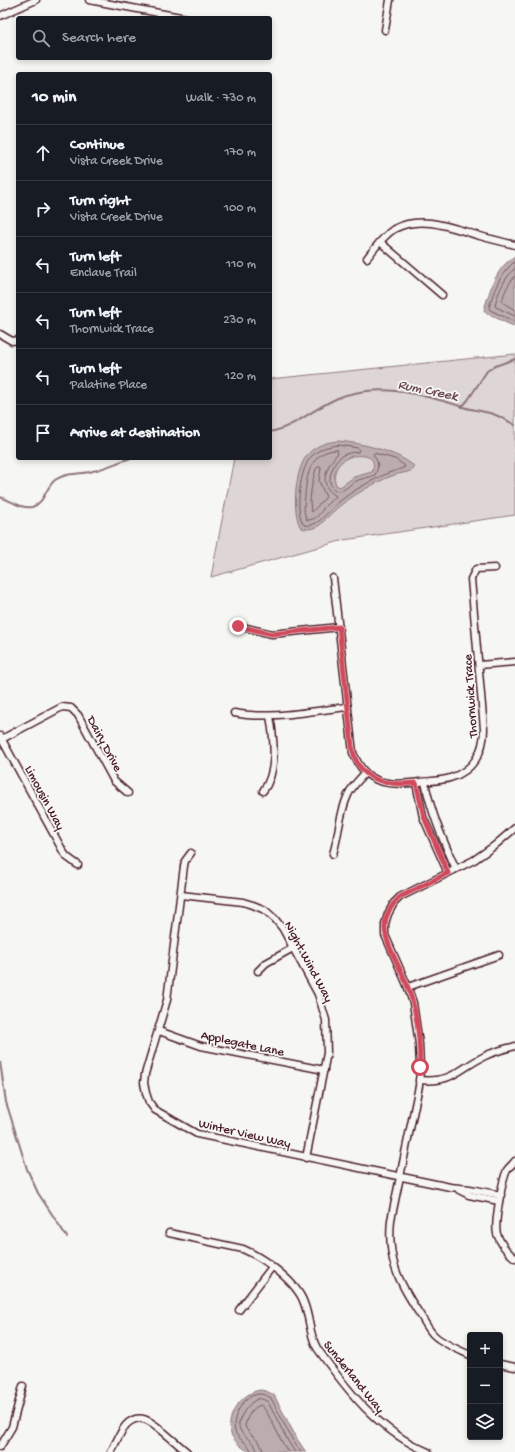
<!DOCTYPE html>
<html lang="en">
<head>
<meta charset="utf-8">
<style>
	body { margin:0; font-family:"Gochi Hand",sans-serif; background:#242831; color:#f1f3f6 }
	.controls { position:absolute; right:12px; bottom:12px; display:grid; overflow:hidden; border-radius:4px; box-shadow:0 2px 6px #0003 }
	.controls button { width:36px; height:36px; display:grid; place-items:center; padding:0; border:0; border-bottom:1px solid #363941; background:#171b24; color:#f1f3f6; font:20px sans-serif }
	.stop { position:absolute; width:12px; height:12px; margin:-9px; border:3px solid #d1495b; border-radius:50%; background:#fff }
	.stop.end { background:#d1495b; border-color:#fff; box-shadow:0 1px 4px #0008 }
	.list { margin:0; padding:0; list-style:none }
	h2 { display:flex; justify-content:space-between; align-items:center; height:52px; margin:0; padding:0 16px; font-size:17px }
	h2 small { font-size:13px; font-weight:400; color:#9ea1a6 }
	.list li { display:grid; grid-template-columns:26px 1fr auto; gap:12px; align-items:center; box-sizing:border-box; height:56px; padding:0 16px; border-top:1px solid #363941 }
	.list b { display:block; font-size:15px; white-space:nowrap }
	.list p { margin:0; font-size:13px; white-space:nowrap; color:#9ea1a6 }
	.list em { font-size:13px; font-style:normal; color:#9ea1a6 }
	.icon { flex:none; width:22px; height:22px; fill:none; stroke:currentColor; stroke-width:2; stroke-linecap:round; stroke-linejoin:round }
	.map { position:relative; flex:none; width:515px; height:1452px; overflow:hidden }
	.search { position:absolute; background:#171b24; box-shadow:0 2px 6px #0003; left:16px; top:16px; width:256px; height:44px; display:flex; align-items:center; gap:10px; box-sizing:border-box; padding:0 14px; border-radius:4px; color:#9ea1a6; font-size:15px }
	.panel { position:absolute; background:#171b24; box-shadow:0 2px 6px #0003; left:16px; top:72px; width:256px; height:388px; border-radius:4px }
	.map>svg:first-child { display:block }
	.green { fill:#ddd6d5; stroke:#947a80 }
	.water { fill:#bbadae; stroke:#8e747a; fill-rule:evenodd }
	.lines { fill:none; stroke-linecap:round; stroke-linejoin:round }
	.shore { stroke:#77585f; stroke-width:1 }
	.stream { stroke:#8e747a; stroke-width:2 }
	.street-casing { stroke:#4a1f2b; stroke-width:9 }
	.street { stroke:#f6f6f2; stroke-width:6 }
	.route { stroke:#d1495b; stroke-width:5 }
	.labels { text-anchor:middle; stroke-width:3.5; stroke-linejoin:round; paint-order:stroke }
	.street-label { font-size:13px; fill:#4a1f2b; stroke:#f6f6f2 }
	.water-label { font-size:14px; font-style:italic; fill:#6c4a52; stroke:#f6f6f2 }
</style>
</head>
<body>
<div class="map">
<svg width="515" height="1452" viewBox="0 0 515 1452">
	<rect width="100%" height="100%" fill="#f6f6f2"/>
	<filter id="ink" filterUnits="userSpaceOnUse"><feTurbulence type="fractalNoise" baseFrequency=".025" numOctaves="2"/><feDisplacementMap in="SourceGraphic" scale="8" xChannelSelector="R" yChannelSelector="G"/><feConvolveMatrix kernelMatrix="1 2 1 2 8 2 1 2 1" color-interpolation-filters="sRGB"/></filter>
	<g filter="url(#ink)">
		<!-- green -->
		<path class="green" d="M515,354v161l-171,25 -133,37 23,-119h36v-79z"/>
		<!-- water -->
		<g class="water">
			<path d="M515,256v71l-29,-14 -2,-3c6,-21 12,-42 31,-54z"/>
			<path d="M338,441c24,2 58,10 76,25l-1,4c-6,3 -14,3 -21,6 -15,5 -47,24 -58,35 -12,10 -14,21 -33,17 -10,-16 -6,-60 7,-74 8,-9 19,-12 30,-13zM352,456c12,-1 26,-1 20,16l-18,5 -14,10 -4,-2c-5,-14 3,-24 16,-29z"/>
			<path d="M260,1390l6,1 8,4 23,44 9,13c-9,0 -52,0 -58,-1 -6,-3 -15,-11 -17,-17 -6,-19 11,-41 29,-44z"/>
		</g>
		<g class="lines">
			<!-- shore -->
			<g class="shore">
				<path d="M515,261c-15,13 -21,28 -26,47l1,2 25,12"/>
				<path d="M515,268c-11,11 -16,22 -20,37l1,2 19,9"/>
				<path d="M515,276c-7,8 -11,16 -13,26l13,8"/>
				<path d="M338,445l20,3 1,2 -1,2c-5,0 -10,1 -15,3 -10,6 -21,32 -5,36 6,1 12,-7 16,-9 7,-4 15,-4 21,-7 4,-8 4,-13 -2,-20l1,-2 21,6 9,6 1,2c-5,3 -12,4 -17,6 -17,8 -35,17 -49,29 -11,8 -20,26 -35,23 -10,-12 -4,-57 7,-68 7,-8 17,-11 27,-12z"/>
				<path d="M337,450l1,3c-11,12 -21,32 -3,42l1,2c-4,3 -8,6 -11,9 -5,7 -8,14 -18,14 -4,-7 -3,-16 -2,-24 1,-20 6,-46 32,-46z"/>
				<path d="M320,466l1,2 -2,13 7,16 -14,15c-5,-8 1,-34 4,-43z"/>
				<path d="M251,1452c0,-9 -14,-12 -16,-21 -4,-14 9,-37 25,-37 4,0 8,2 11,4l22,43 8,11"/>
				<path d="M257,1452c-1,-15 -27,-16 -15,-37 3,-5 6,-10 12,-14 5,-4 9,-2 14,1l21,41 6,9"/>
				<path d="M263,1452c-1,-13 -14,-15 -18,-26 2,-9 6,-17 15,-21 7,2 21,38 28,47"/>
			</g>
			<!-- stream -->
			<g class="stream">
				<path d="M462,407l6,-7 19,-29 8,-5 20,-7"/>
				<path d="M270,432c25,-5 44,-24 68,-34 40,-16 83,-4 122,8 11,4 23,5 33,8 8,3 15,7 22,11"/>
				<path d="M0,497c10,3 21,12 32,10 13,-4 13,-19 23,-27 11,-8 25,-5 38,-9 13,-3 25,-9 38,-13"/>
				<path d="M0,1062l6,40 21,67 11,24 29,44"/>
			</g>
			<defs>
				<g id="street">
					<path d="M89,0l97,18"/>
					<path d="M0,16l36,-16"/>
					<path d="M385,30l5,-30"/>
					<path d="M380,242l62,53"/>
					<path d="M367,258c8,-10 16,-22 27,-29 27,-15 59,-1 86,7 11,3 23,6 35,9"/>
					<path d="M0,334l12,7 6,-1"/>
					<path d="M333,578l20,175c4,9 9,19 18,24 14,9 33,7 49,5 10,-1 21,-1 30,-4 23,-7 34,-26 34,-49l-13,-150 5,-10 19,-1"/>
					<path d="M238,626l34,8 67,-7"/>
					<path d="M479,665l36,-3"/>
					<path d="M234,713c35,7 77,-2 113,-6"/>
					<path d="M0,736l64,117 3,4 11,8"/>
					<path d="M0,740l62,-33 9,1 7,7 36,66 14,12"/>
					<path d="M425,782c6,31 18,58 31,87"/>
					<path d="M416,783l7,34 25,56"/>
					<path d="M263,791c15,-19 11,-52 7,-75"/>
					<path d="M191,853l-6,8 -1,5 -17,134 -22,74 -1,9 2,10 3,9 6,8 42,24 253,53 20,2 31,6"/>
					<path d="M333,854c6,-19 6,-40 15,-59 4,-9 11,-15 17,-22"/>
					<path d="M181,895l62,7 10,3 12,5 10,9 8,10 35,65 8,26 1,33 -21,105"/>
					<path d="M258,971l8,-8 27,-15"/>
					<path d="M408,987l91,-32"/>
					<path d="M159,1031l42,15 123,24"/>
					<path d="M419,1080c35,3 39,-11 66,-24 10,-5 20,-7 30,-10"/>
					<path d="M515,1161c-2,3 -6,6 -8,9 -5,11 -13,53 -10,64 4,11 10,18 18,24"/>
					<path d="M459,1190l10,5 30,6"/>
					<path d="M169,1233l74,16c21,9 54,33 61,54 6,15 5,31 13,45 30,42 61,83 111,104"/>
					<path d="M239,1310l33,-43"/>
					<path d="M470,1355c-11,-5 -26,-11 -35,-19 -7,-6 -11,-16 -16,-23 -21,-32 -32,-54 -28,-93l28,-134 1,-19 -1,-23 -6,-41 -6,-18 -22,-50v-11l3,-10 6,-11 6,-6 74,-37 20,-14 21,-18"/>
					<path d="M500,1364l15,3"/>
					<path d="M0,1447l12,-20 11,-41"/>
					<path d="M111,1452c5,-9 9,-20 15,-27 14,-15 28,-1 40,9 7,6 14,12 21,18"/>
				</g>
			</defs>
			<!-- street casing -->
			<use href="#street" class="street-casing"/>
			<!-- street -->
			<use href="#street" class="street"/>
		</g>
	</g>
	<g class="lines" filter="url(#ink)">
		<!-- route -->
		<path class="route" d="M238,626l34,8 67,-7 13,119c5,35 34,40 64,37l8,34 24,56 -48,24c-24,22 -15,41 -3,66 6,12 12,24 15,37 7,22 8,45 8,67"/>
	</g>
	<g class="labels">
		<!-- street labels -->
		<g class="street-label">
			<text transform="translate(469 696) rotate(-94)" y="5">Thornwick Trace</text>
			<text transform="translate(106 743) rotate(62)" y="5">Dairy Drive</text>
			<text transform="translate(46 797) rotate(62)" y="5">Limousin Way</text>
			<text transform="translate(310 961) rotate(62)" y="5">Night Wind Way</text>
			<text transform="translate(243 1042) rotate(12)" y="5">Applegate Lane</text>
			<text transform="translate(245 1132) rotate(13)" y="5">Winter View Way</text>
			<text transform="translate(355 1376) rotate(51)" y="5">Sunderland Way</text>
		</g>
		<!-- water labels -->
		<g class="water-label">
			<text transform="translate(428 389) rotate(12)" y="5">Rum Creek</text>
		</g>
	</g>
</svg>
<div class="controls">
<button>+</button>
<button>−</button>
<button><svg class="icon" aria-label="layers" viewBox="0 0 24 24"><path d="M12 4l9 5-9 5-9-5zM3 14l9 5 9-5"/></svg></button>
</div>
<div class="stop" style="left:420px;top:1067px"></div>
<div class="stop end" style="left:238px;top:626px"></div>
<div class="search"><svg class="icon" aria-label="search" viewBox="0 0 24 24"><circle cx="10" cy="10" r="6"/><path d="M15 15l6 6"/></svg>Search here</div>
<section class="panel">
<h2>10 min<small>Walk · 730 m</small></h2>
<ul class="list">
<li><svg class="icon" aria-label="ahead" viewBox="0 0 24 24"><path d="M12 20V5M6 11l6-6 6 6"/></svg><div><b>Continue</b><p>Vista Creek Drive</p></div><em>170 m</em></li>
<li><svg class="icon" aria-label="right" viewBox="0 0 24 24"><path d="M7 20v-9h11M14 6l5 5-5 5"/></svg><div><b>Turn right</b><p>Vista Creek Drive</p></div><em>100 m</em></li>
<li><svg class="icon" aria-label="left" viewBox="0 0 24 24"><path d="M17 20v-9H6M10 6l-5 5 5 5"/></svg><div><b>Turn left</b><p>Enclave Trail</p></div><em>110 m</em></li>
<li><svg class="icon" aria-label="left" viewBox="0 0 24 24"><path d="M17 20v-9H6M10 6l-5 5 5 5"/></svg><div><b>Turn left</b><p>Thornwick Trace</p></div><em>230 m</em></li>
<li><svg class="icon" aria-label="left" viewBox="0 0 24 24"><path d="M17 20v-9H6M10 6l-5 5 5 5"/></svg><div><b>Turn left</b><p>Palatine Place</p></div><em>120 m</em></li>
<li><svg class="icon" aria-label="arrive" viewBox="0 0 24 24"><path d="M6 21V4h12l-3 4 3 4H6"/></svg><div><b>Arrive at destination</b></div></li>
</ul>
</section>
</div>
</body>
</html>
